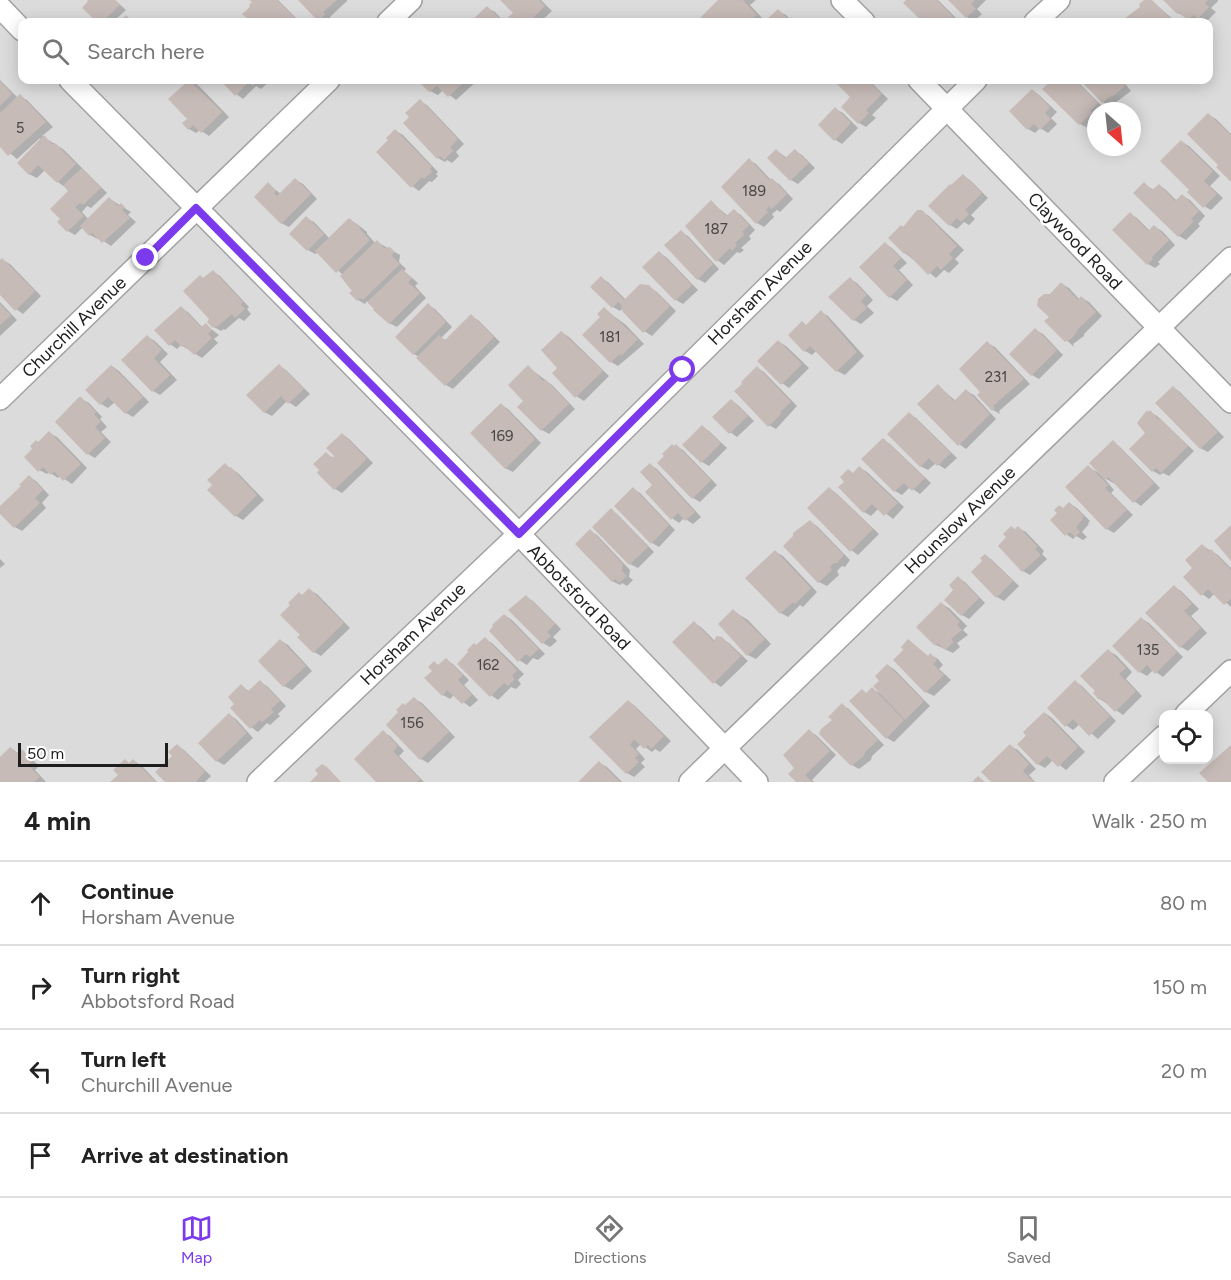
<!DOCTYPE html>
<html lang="en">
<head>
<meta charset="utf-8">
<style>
	body { margin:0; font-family:Figtree,sans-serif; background:#f2f2f2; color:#222 }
	.controls { position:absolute; right:18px; bottom:18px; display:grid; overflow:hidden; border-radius:12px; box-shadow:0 3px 15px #0003 }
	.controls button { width:54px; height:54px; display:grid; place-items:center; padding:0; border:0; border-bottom:2px solid #e0e0e0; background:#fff; color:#222; font:30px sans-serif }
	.compass { position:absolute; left:1087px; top:102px; width:54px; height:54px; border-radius:50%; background:#fff; box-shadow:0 3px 15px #0003; rotate:153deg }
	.scale { position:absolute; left:18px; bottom:15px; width:150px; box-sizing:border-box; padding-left:6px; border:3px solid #1e1e1e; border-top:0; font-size:16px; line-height:21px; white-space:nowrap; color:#1e1e1e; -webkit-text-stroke:4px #fff; paint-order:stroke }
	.stop { position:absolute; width:18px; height:18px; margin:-14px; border:4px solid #7c3aed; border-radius:50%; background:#fff }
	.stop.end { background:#7c3aed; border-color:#fff; box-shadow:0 2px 6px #0008 }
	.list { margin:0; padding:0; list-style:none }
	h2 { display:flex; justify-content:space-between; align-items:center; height:78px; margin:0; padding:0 24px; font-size:26px }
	h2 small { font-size:20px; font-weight:400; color:#767676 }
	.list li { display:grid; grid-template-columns:39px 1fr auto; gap:18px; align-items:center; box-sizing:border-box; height:84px; padding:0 24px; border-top:2px solid #e0e0e0 }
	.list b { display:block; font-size:22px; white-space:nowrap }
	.list p { margin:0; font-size:20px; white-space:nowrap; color:#767676 }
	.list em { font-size:20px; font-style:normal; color:#767676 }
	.icon { flex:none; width:33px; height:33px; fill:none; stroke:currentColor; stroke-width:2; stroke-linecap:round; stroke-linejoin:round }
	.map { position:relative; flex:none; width:1231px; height:782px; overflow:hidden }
	.search { position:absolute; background:#fff; box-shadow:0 3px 15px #0003; left:18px; right:18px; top:18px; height:66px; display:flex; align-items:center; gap:15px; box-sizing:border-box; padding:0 21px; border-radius:12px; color:#767676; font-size:22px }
	.sheet { height:414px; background:#fff }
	nav { display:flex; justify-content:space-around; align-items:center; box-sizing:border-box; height:84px; border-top:2px solid #e0e0e0; background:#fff; font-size:16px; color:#767676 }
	nav a { display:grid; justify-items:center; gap:3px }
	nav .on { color:#7c3aed }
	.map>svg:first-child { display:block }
	.residential { fill:#dcdbdb; fill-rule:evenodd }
	.shadow { fill:#0003 }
	.building { fill:#c7bbb7 }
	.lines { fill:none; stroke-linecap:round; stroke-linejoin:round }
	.minor-casing { stroke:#a2a2a2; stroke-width:24 }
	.minor { stroke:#fff; stroke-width:21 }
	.route { stroke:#7c3aed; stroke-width:8 }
	.labels { text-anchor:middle; stroke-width:5; stroke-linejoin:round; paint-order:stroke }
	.number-label { font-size:15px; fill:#484544 }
	.street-label { font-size:18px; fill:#1e1e1e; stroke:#fff }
</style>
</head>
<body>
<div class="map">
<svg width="1231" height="782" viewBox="0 0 1231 782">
	<rect width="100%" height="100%" fill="#efeae3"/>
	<!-- residential -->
	<path class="residential" d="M0,0h1231v782h-1231zM22,22h1186v58h-1186zM1096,111h36v36h-36zM1164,714h44v46h-44z"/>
	<!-- shadow -->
	<g class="shadow">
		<path d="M89,0h26l11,10 -13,12h-14l-15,-14z"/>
		<path d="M251,0h27l22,22h-47l-9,-8 10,-12z"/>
		<path d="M300,0h47v1l-17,16 1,2 -3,3 -11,-4z"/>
		<path d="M503,0h38l11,11 -12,11h-25l-5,-4 5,-5z"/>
		<path d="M719,0h37l-6,5 13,14 -3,3h-60l-1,-1z"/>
		<path d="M908,0h30l22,22h-36l-19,-19z"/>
		<path d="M950,0h36l-9,9 5,5 -8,7 -7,-4z"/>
		<path d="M1151,0l25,22h-52l7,-8z"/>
		<path d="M1165,0h53v1l-7,7 5,4 -10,10 -6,-3 -6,3 -16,-9z"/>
		<path d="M487,8l8,4 9,10h-31z"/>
		<path d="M778,11l8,4 7,7h-26z"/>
		<path d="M0,80l18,18 2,-2 7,4 26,27 -11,9 21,13 44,44 -16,15 -4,-2 -5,6 7,8 21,-21 21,13 -3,3 8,7 -25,24 -12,-8 -1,1 -8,-4 -7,-8 -8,8 -7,-4 -6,-12 8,-28 -12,-9 -13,-12 -8,8 -8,-4 12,-34 -1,-2 -23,21 -17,-14z"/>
		<path d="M190,80l8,5 31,32 -20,19 -9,-6 -4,3 -7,-4 -5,-5 5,-5 -19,-20z"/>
		<path d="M222,80h49l-10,9 -5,-3 -13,13 -7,-5z"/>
		<path d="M420,80h58l-22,20 -13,-10 -5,5 -8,-4z"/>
		<path d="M839,80h30l19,19 -16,16 4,3 -10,9 -7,-4 -7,-26 -15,-15z"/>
		<path d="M1054,80h22l28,28 -3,3h-5v9l-8,8 -8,-4 -36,-35z"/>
		<path d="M1082,80h40l9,11 -20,15 -8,-4z"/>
		<path d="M1032,90l7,5 18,17 -6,6 6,6 -9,9 -8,-5 -5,5 -7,-4 -17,-18z"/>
		<path d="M420,101l7,4 37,39 -8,8 3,4 -7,7 -5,-3 -2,2 -7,-4 -27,-41z"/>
		<path d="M836,109l7,4 15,15 -16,16 -8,-5z"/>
		<path d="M1209,115l7,4 15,15v46l-11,-15z"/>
		<path d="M396,131l7,4 35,37 -2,2 2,2 -6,6 -3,-1 -10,10 -7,-5z"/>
		<path d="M1182,142l7,4 31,30 -10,10 13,12 -12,12 -7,-4z"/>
		<path d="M777,151l10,7 8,-7 7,4 13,13 -17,16 -7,-4z"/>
		<path d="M749,160l7,4 15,16 8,4 14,15 -13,13 -3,-2 -5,4 2,3 -10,10 -7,-4z"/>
		<path d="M963,176l7,4 18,18 -17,17 4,4 -6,6 -5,-3 -7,7 -7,-4 2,-38z"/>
		<path d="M296,180l7,4 14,15 -28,28 -8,-4 -13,-39 13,10z"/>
		<path d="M1144,184l10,6 5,-5 7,5 11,11 6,-5 7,4 15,16 -7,8 2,2 -14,14 -7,-4z"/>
		<path d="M711,202l17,14 6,-5 7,4 14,15 -6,6 2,3 -10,9 3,2 -4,3 -3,-1 -13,13 -7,-5z"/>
		<path d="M921,211l8,5 35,34 -9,9 4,4 -10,10 -5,-3 -8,8 -31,-25 -1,-24z"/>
		<path d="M1130,214l7,4 13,13 5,-4 7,4 13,14 -17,17 2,2 -5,4 -7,-4 -34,-34z"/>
		<path d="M306,218l8,4 16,17 20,-19 7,4 10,8v2l9,10 1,-2 23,13 -1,7 7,7 -2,2 14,12 -3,3 11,12 -29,29 -8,-4 -20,-21 -2,-1 -2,3 -7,-4 -3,-9 -12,-16 -25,-23 -3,2 -7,-4z"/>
		<path d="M681,232l7,4 31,33 -14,14 -7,-4z"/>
		<path d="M885,244l7,4 15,15 -8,7 14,15 -16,16 -7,-4 -29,-30z"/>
		<path d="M659,253l7,4 32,33 -15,14 -7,-4z"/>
		<path d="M3,260l7,4 31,32 -18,18 -7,-5 -16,-16v-30z"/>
		<path d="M213,272l7,4 29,31 -2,2 4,5 -7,7 -5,-3 -14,12 -1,-1 -3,2 -7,-4 -9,-48z"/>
		<path d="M601,278l7,4 18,18 23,-13 8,5 19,19 -24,25 -8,-5 -20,-24 -4,4 -7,-4z"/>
		<path d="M850,279l7,4 16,17 -6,6 7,7 -13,11 -7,-4 -24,-23z"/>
		<path d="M1062,284l7,4 11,12 2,-2 7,4 13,14 -18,18v2l-11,8 1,3 -28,-26 5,-4 -1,-21z"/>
		<path d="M0,302l17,18 -17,16z"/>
		<path d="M428,305l7,4 17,18 -11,11 5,2 25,-24 7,4 22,22 -47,47 -7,-4 -27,-28 -5,-3z"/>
		<path d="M181,308l7,4 15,16 3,-3 13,10 -5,4 4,4 -16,15 -21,-13 -4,4 -7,-5z"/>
		<path d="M604,309l22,16 18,19 -26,22 -7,-4 -9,-45z"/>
		<path d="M821,312l7,4 36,40 -19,19 -8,-4 -20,-21 -5,5 -7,-4 2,-25z"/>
		<path d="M1035,330l8,4 20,21 -24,24 -7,-4z"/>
		<path d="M561,332l8,5 40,39 -25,25 -8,-5 -17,-28z"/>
		<path d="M148,337l7,4 13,13 -8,8 17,18 -17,15 -7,-4 -30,-31z"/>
		<path d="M779,342l7,4 23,22 -20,20 -7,-5z"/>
		<path d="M987,343l8,4 35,37 -31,27 1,3 -7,-4z"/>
		<path d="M112,366l7,5 30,31 -16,15 -7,-4 -11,-11 -7,6 -7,-4z"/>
		<path d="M279,366l7,4 24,24 -14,13 -9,-6 -15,15 -8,-4z"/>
		<path d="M528,367l24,18 23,24 -26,25 -7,-4 -23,-23 6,-6z"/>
		<path d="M757,368l7,4 33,34 -21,23 -7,-4z"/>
		<path d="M938,386l18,15 10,-10 8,4 22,24 -30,30 -7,-5z"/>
		<path d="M1173,387l7,5 44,45 -16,15 -8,-4z"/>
		<path d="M81,399l8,4 13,14 -2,2 7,8 -6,5 10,10 -16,16 -7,-4 -31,-32z"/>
		<path d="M731,400l7,5 16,16 -17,16 -7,-5z"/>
		<path d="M501,405l7,4 33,34 -28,29 -8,-4z"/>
		<path d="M1150,412l7,4 37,35 -25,25 -6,-3 -3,2 -7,-4 -22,-22 16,-16z"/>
		<path d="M909,414l7,4 41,40 -12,11 -9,-6 -8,7 -8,-4z"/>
		<path d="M702,427l7,4 18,17 -18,18 -7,-4 -18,-17z"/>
		<path d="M49,433l8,4 30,31 -15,16 -12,-8 -2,2 -9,-6 -2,2 -8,-4v-27z"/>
		<path d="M342,434l7,5 24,24 -31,30 -7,-4 -16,-17 7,-18 8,4z"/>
		<path d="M883,440l7,4 41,39 -11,11 -10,-7 -8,8 -7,-4 -32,-32z"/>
		<path d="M1113,442l7,5 40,41 -19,18 -7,-5 -19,-19 -2,1 -10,-6 11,13 -3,3 22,22 -19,18 -7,-4 -19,-62 11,6z"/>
		<path d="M676,446l7,4 34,35 -17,17 -7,-4z"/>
		<path d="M225,465l13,8 26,27 -21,20 -7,-4 -22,-31z"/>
		<path d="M650,465l7,4 44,48 -8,7 -9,-6 -5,5 -7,-5 -17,-33z"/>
		<path d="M860,468l7,4 37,35 -11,12 -14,-11 -8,8 -7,-4 -10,-38z"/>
		<path d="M29,477l7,4 13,14 -7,8 4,5 -24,23 -7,-4 -15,-16v-3l23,-22z"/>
		<path d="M633,489l7,4 35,37 -16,17 -7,-4 -36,-37z"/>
		<path d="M829,489l7,4 43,41 -21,21 -7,-5z"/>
		<path d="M1069,503l8,5 13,13 -2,2 1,1 -7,8 5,5 -4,3 -7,-4 -3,3 -7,-5 -2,-25z"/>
		<path d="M611,510l7,5 36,37 -16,16 -8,-4 -36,-37z"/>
		<path d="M810,522l7,4 33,34 -5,7 -3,-1 -5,5 2,4 -12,11 -8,-4 -34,-36z"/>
		<path d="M1018,528l8,4 18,19 -2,3 5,5 -17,16 -7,-4 -14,-34z"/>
		<path d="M590,531l7,4 33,35 -1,7 4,3 -6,6 -5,-3 -2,2 -8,-4z"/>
		<path d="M1203,546l15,9 13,13v39l-16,-14 -6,6 -7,-5 -7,-26z"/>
		<path d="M776,552l7,4 34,36 -14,15 -3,-2 -12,12 -7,-4z"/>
		<path d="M985,555l7,5 27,26 -15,15 -7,-4 -13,-36z"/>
		<path d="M0,559l5,5 -5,4z"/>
		<path d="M958,578l7,4 20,21 -16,16 -7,-4 -16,-15 10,-10z"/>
		<path d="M1174,587l7,4 18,18 -8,7 16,17 -19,18 -7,-4z"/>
		<path d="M309,590l8,4 33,34 -29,28 -7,-4 -12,-17 1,-39z"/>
		<path d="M526,597l7,4 28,28 -8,8 4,4 -7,6 -7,-4 -33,-33z"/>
		<path d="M942,604l7,4 18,18 -4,4 5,5 -11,8 3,4 -7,6 -17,-8z"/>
		<path d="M733,611l15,9 23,24 -15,15 -8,-4 -28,-31z"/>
		<path d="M504,615l8,5 33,34 -7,6 -5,-2 -6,7 -8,-5z"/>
		<path d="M1142,619l7,4 34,34 -20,20 -10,-7 -6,6 -7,-4z"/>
		<path d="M694,623l7,4 14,14 6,-3 8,5 19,18 -27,26 -7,-5z"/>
		<path d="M485,639l7,4 32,31 -6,6 3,4 -5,5 -5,-2 -13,13 -7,-5 -14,-48z"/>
		<path d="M281,641l7,4 24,26 -20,19 -8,-4 -24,-25z"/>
		<path d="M909,641l20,16 2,-2 7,4 5,6 -4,4 12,11 -17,16 -8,-4 -31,-32 10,-10z"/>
		<path d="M1109,651l7,4 16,17 -6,7 16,17 -19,19 -23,-16z"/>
		<path d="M446,660l7,4 16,16 -5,5 14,15 -8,7 -16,-12 -4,4 -7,-4 -9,-24 1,-8 4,3z"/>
		<path d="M888,665l7,5 35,36 -36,36 -7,-4 -25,-47 5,3 5,-5 10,5 -1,-13z"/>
		<path d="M260,682l7,4 19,20 -8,8 2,2 -10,9 -3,-2 -9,9 -7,-5 -15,-23 5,-18 9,6z"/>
		<path d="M1075,682l7,4 34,35 -18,18 -18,-15 -7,6 -7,-5z"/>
		<path d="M415,699l7,4 33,34 -27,26 -7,-4 -15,-52z"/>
		<path d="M628,701l7,5 36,35 -11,11 -5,-3 -3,3 -11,-8 -5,5 9,10 -4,4 4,4 -11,10 -7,-4 -36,-36z"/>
		<path d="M842,705l7,4 35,36 -12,11 -1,4 -12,9 -7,-4 -18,-44z"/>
		<path d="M1045,713l7,5 33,34 -19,18 -13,-10 -8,8 -7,-4 -19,-20z"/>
		<path d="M229,715l7,4 17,19 -29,27 -7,-4z"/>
		<path d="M809,731l7,4 20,20 -24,25 2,2h-16l-2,-13z"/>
		<path d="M383,732l7,4 14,15 -5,5 25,26h-46z"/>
		<path d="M177,746l7,4 27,26 -6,6h-38z"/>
		<path d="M1010,746l8,4 18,19 -7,6 6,7h-42z"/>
		<path d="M11,748l8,6 3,-3 7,5 10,10 -4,4 11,12h-46v-23z"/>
		<path d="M134,761l7,4 16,17h-45z"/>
		<path d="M600,763l7,4 15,15h-42z"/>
	</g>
	<!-- building -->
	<g class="building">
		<path d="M87,0h28l5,5 -18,17h-5l-15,-14 6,-7z"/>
		<path d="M249,0h28l22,22h-48l-9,-8 8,-7 -1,-2 3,-3z"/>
		<path d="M298,0h39l-14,12 2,2 -5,6 -2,-3 -2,2z"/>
		<path d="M500,0h39l6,6 -16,16h-16l-5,-5 5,-4z"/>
		<path d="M718,0h25l14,15 -9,7h-50l-1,-1z"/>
		<path d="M906,0h31l21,22h-35l-20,-19z"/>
		<path d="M948,0h27l-4,4 5,5 -10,9z"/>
		<path d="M1144,0h8l22,22h-50v-3l16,-12 -1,-3z"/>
		<path d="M1163,0h45l-3,3 4,4 -11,12 -4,-4 -7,5 -8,-8 -2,2z"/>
		<path d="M487,6l16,16h-33z"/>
		<path d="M778,9l13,13h-27z"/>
		<path d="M126,15l3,3 5,4h-15z"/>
		<path d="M189,80l33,32 -21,21 -8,-8 -5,5 -6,-7 5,-4 -19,-20z"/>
		<path d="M220,80h39l-6,6 -4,-4 -14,14z"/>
		<path d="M417,80h50l-19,17 -11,-11 -8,6z"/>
		<path d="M837,80h31l14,14 -16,16 3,3 -11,11 -17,-17 9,-10 -15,-15z"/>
		<path d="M1052,80h23l23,23 -8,8 2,2 -13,12 -37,-36z"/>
		<path d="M1080,80h41l4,6 -13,11 -1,-1 -9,7z"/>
		<path d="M0,81l12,13 -12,12z"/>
		<path d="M1032,89l18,18 -5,6 6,6 -11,11 -6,-6 -7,6 -18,-19z"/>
		<path d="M20,94l26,28 -38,34 -8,-9v-34z"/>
		<path d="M420,99l38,40 -8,8 3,4 -9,9 -4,-4 -3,3 -34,-36 6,-6 -4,-4z"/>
		<path d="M835,107l16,16 -17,18 -16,-16z"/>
		<path d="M1208,113l23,22v47l-15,-15 2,-2 -31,-31z"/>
		<path d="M395,129l37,38 -2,2 2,3 -8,7 -2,-2 -11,11 -35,-36 12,-12 -2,-2z"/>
		<path d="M44,135l9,10 2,-2 21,21 -19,19 -19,-18 -9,10 -12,-12z"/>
		<path d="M1181,140l32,31 -9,10 13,13 -14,14 -16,-16 2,-2 -29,-29z"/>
		<path d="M776,149l9,9 10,-9 14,14 -19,18 -23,-23z"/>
		<path d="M749,158l20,22 3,-2 15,16 -15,15 -3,-3 -3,4 2,2 -12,12 -35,-37z"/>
		<path d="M82,168l19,20 -18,17 -3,-2 -5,4 9,9 -17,16 -10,-10 3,-3 -10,-10 18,-18 -5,-6z"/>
		<path d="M963,174l19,19 -17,17 4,4 -8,8 -4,-4 -8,8 -21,-20 22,-22 1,1z"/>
		<path d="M295,178l16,16 -30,30 -27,-27 14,-15 8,9 -2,2 3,3z"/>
		<path d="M1144,182l8,8 7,-6 16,17 7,-7 17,17 -8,8 3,2 -16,16 -45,-44z"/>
		<path d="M109,197l9,9 3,-3 4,4 -3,3 8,8 -28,25 -10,-10 -3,3 -9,-10z"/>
		<path d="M711,200l15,16 8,-7 15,16 -7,7 3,2 -10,9 2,2 -5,6 -2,-3 -14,14 -31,-36z"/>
		<path d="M917,210h5l35,36 -8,8 4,4 -12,12 -4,-4 -9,9 -22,-23 -2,2 -16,-16 13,-13 2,2z"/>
		<path d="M1130,212l18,19 6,-6 15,15 -17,17 1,2 -6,6 -35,-35z"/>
		<path d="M306,216l18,18 -17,17 -18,-17z"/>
		<path d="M349,218l11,9v2l10,11 -34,33 -21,-22z"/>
		<path d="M681,230l32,34 -16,16 -33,-35z"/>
		<path d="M377,240l7,8 6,-1 4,4 -2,5 8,8 -37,36 -3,-2 -3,3 -8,-8 3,-2 -12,-15z"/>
		<path d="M885,242l16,16 -8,8 14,14 -18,18 -30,-31z"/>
		<path d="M659,251l33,34 -17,16 -33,-34z"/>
		<path d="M2,258l33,33 -20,20 -15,-16v-35z"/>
		<path d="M402,269l10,9 -4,4 12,11 -31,31 -16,-14 1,-1 -7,-7z"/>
		<path d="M213,270l30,32 -2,3 4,4 -10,9 -3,-4 -15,13 -1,-1 -3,2 -6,-6 2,-3 -26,-28 17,-16 3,3z"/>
		<path d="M601,276l23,24 16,-16 9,1 21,21 -27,27 -20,-21 -2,-4 1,-2 -4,-4 -6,6 -22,-21z"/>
		<path d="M850,277l17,18 -6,6 6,7 -14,13 -25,-24z"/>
		<path d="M1061,282l17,18 3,-4 15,16 -19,18v2l-5,6 -7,4 -21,-21 5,-4 -12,-11 1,-7 6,-5h6z"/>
		<path d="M428,303l18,19 -33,33 -18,-18z"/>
		<path d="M0,304l11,11 -11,10z"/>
		<path d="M181,306l20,21 5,-4 6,7 -4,4 4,4 -18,17 -10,-10 -2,2 -7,-7 -6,6 -15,-16z"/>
		<path d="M604,307l34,32 -17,17 -1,-2 -10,9 -28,-28 18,-18 -3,-3z"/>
		<path d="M821,310l36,42 -21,20 -26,-26 -6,6 -16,-17 14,-14 4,4z"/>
		<path d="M471,314l23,23 -49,49 -29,-28 23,-23 6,5z"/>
		<path d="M1035,328l22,22 -26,26 -22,-22z"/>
		<path d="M561,331l42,40 -28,27 -23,-25 5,-5 -16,-18z"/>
		<path d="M147,335l15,15 -8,8 16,17 -18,17 -31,-32z"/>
		<path d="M778,340l24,24 -21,21 -24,-24z"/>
		<path d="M987,341l37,38 -31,27 2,2 -3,3 -15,-16 3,-3 -21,-23z"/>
		<path d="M279,364l25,25 -16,15 -7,-8 -17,17 -18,-18z"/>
		<path d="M111,365l32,32 -18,17 -17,-17 -8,8 -15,-15z"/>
		<path d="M528,365l15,16 2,-2 24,25 -28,27 -24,-24 6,-6 -15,-16z"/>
		<path d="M757,366l34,36 -11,10 1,2 -13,13 -34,-36 8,-7 -1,-2z"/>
		<path d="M938,384l16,17 12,-12 24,25 -32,32 -41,-42z"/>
		<path d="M1173,386l45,46 -18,17 -45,-46z"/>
		<path d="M79,397h2l15,15 -2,2 7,8 -6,5 10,11 -18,17 -32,-33z"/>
		<path d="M731,399l17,17 -19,18 -17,-17z"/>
		<path d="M501,403l34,36 -30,30 -35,-36z"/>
		<path d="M1147,410l1,2 2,-2 9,10 1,-2 28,28 -27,27 -5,-5 -4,4 -23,-23 16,-16 -8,-10z"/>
		<path d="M909,412l42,41 -14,13 -8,-8 -9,9 -33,-33z"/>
		<path d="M702,425l19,18 -20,20 -19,-18z"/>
		<path d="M49,431l32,33 -18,17 -9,-10 -4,4 -7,-8 -5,5 -14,-15 8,-8 -2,-3 6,-6 2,2z"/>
		<path d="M342,433l25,26 -33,31 -17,-17 2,-3 -6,-6 13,-12 6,6 2,-2 -8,-8z"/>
		<path d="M883,438l42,40 -13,13 -8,-8 -10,9 -33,-33z"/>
		<path d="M1113,440l41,43 -21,20 -25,-26 -3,3 -16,-17z"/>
		<path d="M672,444l2,2 2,-2 35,36 -19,19 -35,-36 7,-7 -2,-2z"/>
		<path d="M225,463l5,5 1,-1 26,28 -22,22 -28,-27 5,-5 -5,-5z"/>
		<path d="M650,463l45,49 -10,9 -7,-8 -7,7 -26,-28 7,-7 -12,-13z"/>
		<path d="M1088,465l20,20 -3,3 22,22 -21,20 -41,-43z"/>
		<path d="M859,466l39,37 -14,13 -12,-12 -9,9 -25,-26 6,-5 -4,-5 8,-8 5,4z"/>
		<path d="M29,475l14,15 -8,8 5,5 -26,25 -14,-14v-8l21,-20 -2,-1z"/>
		<path d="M633,487l36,38 -18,19 -37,-38z"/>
		<path d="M829,487l44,42 -23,23 -43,-44z"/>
		<path d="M1069,502l15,14 -2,2 1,1 -7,8 4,5 -5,5 -5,-5 -5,4 -15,-16 7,-7 -3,-3 5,-5 4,3z"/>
		<path d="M611,508l37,39 -19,18 -37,-38z"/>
		<path d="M810,520l34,35 -7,8h-3l-4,4 2,3 -14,13 -35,-37 10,-10v-3z"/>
		<path d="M1231,525v36l-17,-20z"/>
		<path d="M1011,526l4,3 3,-3 20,21 -3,2 6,6 -19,17 -24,-26 8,-9 -3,-3z"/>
		<path d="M590,529l33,35 -1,7 5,5 -8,7 -4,-4 -3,3 -37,-38z"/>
		<path d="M1202,544l7,7 2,-2 20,21v29l-7,6 -16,-16 -7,7 -18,-19 9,-9 -7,-8z"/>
		<path d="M775,550l36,38 -16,16 -2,-2 -13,12 -35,-36z"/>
		<path d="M985,554l28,27 -17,17 -25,-26 11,-11 -2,-3z"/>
		<path d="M958,576l21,22 -18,18 -17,-16 9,-10 -4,-5z"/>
		<path d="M1174,585l18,19 -8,7 17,17 -21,20 -35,-35z"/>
		<path d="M309,588l35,35 -31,30 -16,-16 3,-2 -20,-20 10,-10 -2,-2 11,-11 3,3z"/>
		<path d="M526,595l29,29 -8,8 4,4 -9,8 -34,-34z"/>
		<path d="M941,602l19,20 -3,3 5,5 -11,9 3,3 -9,8 -8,-7 -2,3 -19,-19z"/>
		<path d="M733,609l32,30 -18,17 -29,-32z"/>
		<path d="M504,614l35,35 -9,8 -4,-3 -8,8 -29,-31 4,-5 -1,-1z"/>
		<path d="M1141,617l36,35 -22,22 -8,-9 -8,8 -27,-27z"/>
		<path d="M694,621l20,21 2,-6 6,1 19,19 -28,28 -41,-42z"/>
		<path d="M485,637l32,33 -5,6 3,3 -7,7 -4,-3 -14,14 -33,-33 11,-12 -1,-2 7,-7 2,2z"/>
		<path d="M280,639l26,27 -23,21 -25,-26z"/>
		<path d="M908,639l20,17 2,-3 7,7 -4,4 11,11 -19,18 -32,-33 10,-10 -2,-3z"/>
		<path d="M1108,649l18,19 -7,6 17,17 -21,21 -14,-14 -2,2 -6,-7 2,-2 -15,-15z"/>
		<path d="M446,658l17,17 -5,5 14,15 -10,9 -15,-14 -5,6 -18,-18 8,-7 -4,-4 6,-6 4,4z"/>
		<path d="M887,664l37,37 -19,19 -32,-34 6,-5 -4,-5z"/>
		<path d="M260,680l20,21 -9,8 3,3 -12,10 -2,-2 -10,9 -20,-21 4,-4 -6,-7 13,-13 7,7z"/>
		<path d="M1075,680l35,36 -21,20 -16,-17 -8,8 -18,-19z"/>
		<path d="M872,687l32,33 -18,19 -37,-38 13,-12 4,4z"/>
		<path d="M414,697l35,35 -29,28 -34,-35 12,-13 -2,-2 7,-7 2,2z"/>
		<path d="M628,700l36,36 -13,13 -3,-4 -4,4 -10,-10 -4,6 9,9 -4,4 4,4 -13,12 -37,-37z"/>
		<path d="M842,703l36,37 -13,12 -1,4 -13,10 -32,-32 2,-5 11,-9 -4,-3z"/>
		<path d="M1044,712l34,35 -20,20 -11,-11 -10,9 -20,-21 9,-8 -3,-4z"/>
		<path d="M229,713l18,20 -31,29 -18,-19z"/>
		<path d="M809,729l21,22 -25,24 7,7h-16l-8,-8 6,-6 -11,-13z"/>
		<path d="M383,730l15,16 -5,5 27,28 -3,3h-41l-22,-23z"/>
		<path d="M177,744l28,27 -9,11h-31l-10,-10 17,-16 -4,-4z"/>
		<path d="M1010,744l19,20 -6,7 11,11h-43l-10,-10z"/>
		<path d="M1231,745v37h-23l-9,-9z"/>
		<path d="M10,747l7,7 5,-5 10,12 -4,4 12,12 -6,5h-34v-25z"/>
		<path d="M125,759l4,4 4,-4 23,23h-46l8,-7 -5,-5z"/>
		<path d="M599,761l21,21h-42z"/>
		<path d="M322,764l5,3 14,15h-31l8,-8 -3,-4z"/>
		<path d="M978,776l7,6h-13z"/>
	</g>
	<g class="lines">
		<defs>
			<g id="minor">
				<path d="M842,0l22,22"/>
				<path d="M0,7l22,23"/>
				<path d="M388,22l23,-22"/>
				<path d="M1035,22l24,-22"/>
				<path d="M70,80l449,454 238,248"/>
				<path d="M919,80l312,322"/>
				<path d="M0,399l329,-319"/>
				<path d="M1186,714l45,-43"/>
				<path d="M258,782l261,-248 457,-454"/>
				<path d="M690,782l541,-524"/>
				<path d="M1115,782l49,-46"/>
			</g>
		</defs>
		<!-- minor casing -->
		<use href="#minor" class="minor-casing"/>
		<!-- minor -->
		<use href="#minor" class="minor"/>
	</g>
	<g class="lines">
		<!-- route -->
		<path class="route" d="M146,258l50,-50 323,326 164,-164"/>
	</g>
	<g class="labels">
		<!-- number labels -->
		<g class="number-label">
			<text x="20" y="133">5</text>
			<text x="754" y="196">189</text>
			<text x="716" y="234">187</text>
			<text x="610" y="342">181</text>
			<text x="996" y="382">231</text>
			<text x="502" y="441">169</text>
			<text x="1148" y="655">135</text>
			<text x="488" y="670">162</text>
			<text x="412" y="728">156</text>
		</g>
		<!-- street labels -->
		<g class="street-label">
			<text transform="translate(1075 241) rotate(46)" y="6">Claywood Road</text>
			<text transform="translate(760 293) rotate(-45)" y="6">Horsham Avenue</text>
			<text transform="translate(74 327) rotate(-44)" y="6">Churchill Avenue</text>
			<text transform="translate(960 520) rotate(-44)" y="6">Hounslow Avenue</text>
			<text transform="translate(579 597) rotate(46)" y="6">Abbotsford Road</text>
			<text transform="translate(413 634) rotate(-44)" y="6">Horsham Avenue</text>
		</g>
	</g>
</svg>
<div class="controls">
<button><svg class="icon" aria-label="locate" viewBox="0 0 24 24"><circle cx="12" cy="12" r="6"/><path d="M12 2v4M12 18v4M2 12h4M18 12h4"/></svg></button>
</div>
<svg class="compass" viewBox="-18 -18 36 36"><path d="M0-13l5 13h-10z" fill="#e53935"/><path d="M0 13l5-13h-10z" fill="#767676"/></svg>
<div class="scale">50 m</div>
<div class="stop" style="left:683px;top:370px"></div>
<div class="stop end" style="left:146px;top:258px"></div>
<div class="search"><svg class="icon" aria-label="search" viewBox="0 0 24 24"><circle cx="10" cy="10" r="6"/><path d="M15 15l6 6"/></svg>Search here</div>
</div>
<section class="sheet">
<h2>4 min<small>Walk · 250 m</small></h2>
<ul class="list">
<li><svg class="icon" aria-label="ahead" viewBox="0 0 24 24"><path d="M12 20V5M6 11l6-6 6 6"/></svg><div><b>Continue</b><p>Horsham Avenue</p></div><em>80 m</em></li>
<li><svg class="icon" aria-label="right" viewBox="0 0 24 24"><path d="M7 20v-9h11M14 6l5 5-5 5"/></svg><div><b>Turn right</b><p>Abbotsford Road</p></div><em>150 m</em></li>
<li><svg class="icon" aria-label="left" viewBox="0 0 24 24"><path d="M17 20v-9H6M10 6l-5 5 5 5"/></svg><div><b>Turn left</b><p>Churchill Avenue</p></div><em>20 m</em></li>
<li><svg class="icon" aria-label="arrive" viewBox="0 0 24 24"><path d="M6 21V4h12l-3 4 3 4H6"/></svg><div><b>Arrive at destination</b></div></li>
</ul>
</section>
<nav>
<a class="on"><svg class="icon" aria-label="map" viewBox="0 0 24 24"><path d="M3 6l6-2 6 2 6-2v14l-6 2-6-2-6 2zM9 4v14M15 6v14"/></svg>Map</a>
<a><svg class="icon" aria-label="directions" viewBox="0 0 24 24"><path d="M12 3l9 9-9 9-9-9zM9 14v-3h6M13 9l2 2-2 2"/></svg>Directions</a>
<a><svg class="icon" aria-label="saved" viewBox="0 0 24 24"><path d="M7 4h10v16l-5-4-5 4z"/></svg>Saved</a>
</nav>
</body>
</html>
